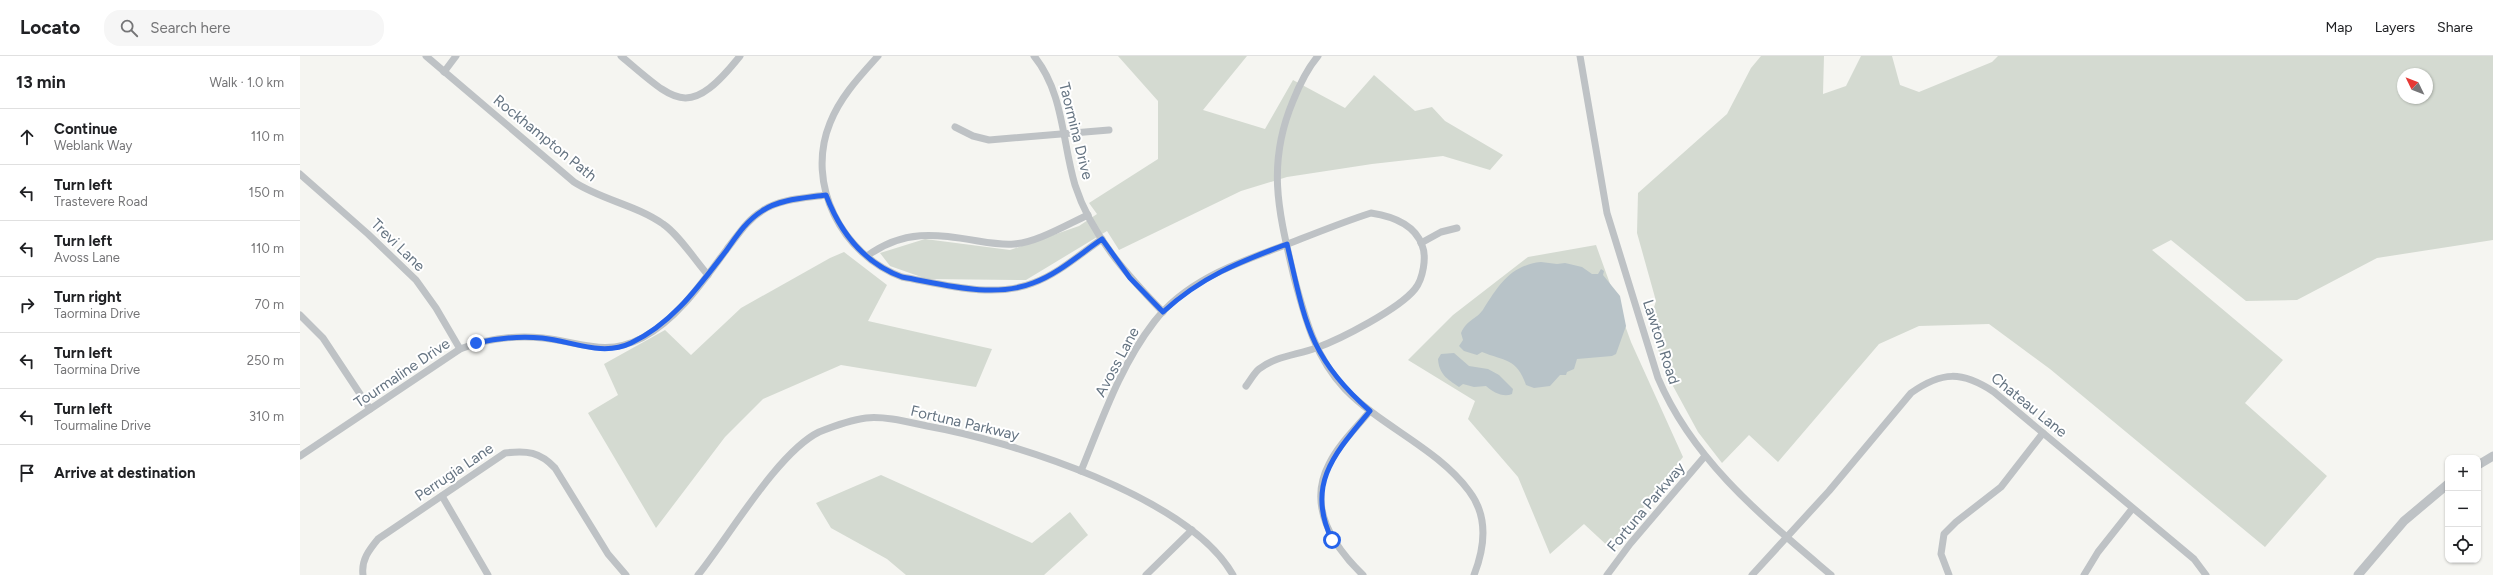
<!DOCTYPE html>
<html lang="en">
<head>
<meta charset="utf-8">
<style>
	body { margin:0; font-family:Figtree,sans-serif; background:#f6f6f6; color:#202124 }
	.controls { position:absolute; right:12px; bottom:12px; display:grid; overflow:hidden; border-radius:8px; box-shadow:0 1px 3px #0004 }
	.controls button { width:36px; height:36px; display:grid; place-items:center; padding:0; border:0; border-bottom:1px solid #e0e0e0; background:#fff; color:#202124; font:20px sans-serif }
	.compass { position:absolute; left:2097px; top:12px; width:36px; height:36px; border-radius:50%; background:#fff; box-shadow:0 1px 3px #0004; rotate:313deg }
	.stop { position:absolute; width:12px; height:12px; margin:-9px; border:3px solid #2563eb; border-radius:50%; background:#fff }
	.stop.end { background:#2563eb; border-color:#fff; box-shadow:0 1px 4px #0008 }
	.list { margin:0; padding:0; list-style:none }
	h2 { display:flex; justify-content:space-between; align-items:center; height:52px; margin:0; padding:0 16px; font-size:17px }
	h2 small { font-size:13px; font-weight:400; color:#757577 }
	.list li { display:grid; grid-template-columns:26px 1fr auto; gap:12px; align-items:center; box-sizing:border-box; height:56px; padding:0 16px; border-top:1px solid #e0e0e0 }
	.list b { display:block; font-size:15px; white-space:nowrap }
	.list p { margin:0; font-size:13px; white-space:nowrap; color:#757577 }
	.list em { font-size:13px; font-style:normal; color:#757577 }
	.icon { flex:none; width:22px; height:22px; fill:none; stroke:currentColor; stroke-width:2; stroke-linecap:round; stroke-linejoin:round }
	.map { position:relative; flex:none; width:2193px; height:519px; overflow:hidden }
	header { display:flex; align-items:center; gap:24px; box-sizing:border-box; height:56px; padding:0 20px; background:#fff; border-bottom:1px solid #e0e0e0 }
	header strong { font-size:19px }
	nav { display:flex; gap:22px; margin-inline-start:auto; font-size:14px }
	.search { width:280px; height:36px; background:#f6f6f6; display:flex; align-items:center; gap:10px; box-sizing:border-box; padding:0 14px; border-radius:16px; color:#757577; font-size:15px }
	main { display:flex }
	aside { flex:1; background:#fff }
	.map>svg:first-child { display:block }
	.green { fill:#d4dad1; fill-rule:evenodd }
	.water { fill:#b8c3c8 }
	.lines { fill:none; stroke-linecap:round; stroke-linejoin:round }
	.minor { stroke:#bec2c5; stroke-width:7 }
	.tertiary { stroke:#bec2c5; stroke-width:9 }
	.route { stroke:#2563eb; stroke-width:5 }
	.labels { text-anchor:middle; stroke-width:4; stroke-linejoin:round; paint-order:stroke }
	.street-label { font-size:15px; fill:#657482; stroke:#fff }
</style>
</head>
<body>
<header>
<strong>Locato</strong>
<div class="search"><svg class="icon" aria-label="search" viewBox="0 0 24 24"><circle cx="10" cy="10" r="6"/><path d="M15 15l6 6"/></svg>Search here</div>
<nav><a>Map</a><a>Layers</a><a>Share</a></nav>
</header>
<main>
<aside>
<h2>13 min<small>Walk · 1.0 km</small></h2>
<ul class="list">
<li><svg class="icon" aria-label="ahead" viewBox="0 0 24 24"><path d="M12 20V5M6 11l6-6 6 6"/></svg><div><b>Continue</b><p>Weblank Way</p></div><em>110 m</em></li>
<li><svg class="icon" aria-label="left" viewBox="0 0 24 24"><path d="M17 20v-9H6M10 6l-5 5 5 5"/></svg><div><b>Turn left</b><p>Trastevere Road</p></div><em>150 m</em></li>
<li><svg class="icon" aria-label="left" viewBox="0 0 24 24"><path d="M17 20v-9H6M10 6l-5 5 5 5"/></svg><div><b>Turn left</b><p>Avoss Lane</p></div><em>110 m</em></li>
<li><svg class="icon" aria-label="right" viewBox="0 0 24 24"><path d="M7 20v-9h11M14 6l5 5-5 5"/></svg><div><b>Turn right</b><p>Taormina Drive</p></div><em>70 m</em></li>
<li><svg class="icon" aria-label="left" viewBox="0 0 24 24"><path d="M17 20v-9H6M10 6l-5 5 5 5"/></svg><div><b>Turn left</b><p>Taormina Drive</p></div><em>250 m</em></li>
<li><svg class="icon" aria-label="left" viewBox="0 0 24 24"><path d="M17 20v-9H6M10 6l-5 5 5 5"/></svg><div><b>Turn left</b><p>Tourmaline Drive</p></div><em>310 m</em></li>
<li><svg class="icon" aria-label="arrive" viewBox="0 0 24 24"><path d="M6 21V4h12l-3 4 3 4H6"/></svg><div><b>Arrive at destination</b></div></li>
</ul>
</aside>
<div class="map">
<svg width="2193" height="519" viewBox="0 0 2193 519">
	<rect width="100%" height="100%" fill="#f5f5f1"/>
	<!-- green -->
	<g class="green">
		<path d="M818,0h129l-44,54 62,19 28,-49 52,28 29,-33 41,36 17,-4 13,14 58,34 -13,15 -47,-14 -71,8 -85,13 -46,14 -122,59 -12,-19 -81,49 -99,-1 -37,-13 -10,-13 45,-14 85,11 69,-24 18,-12 -8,-11 69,-44v-58z"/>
		<path d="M1461,0h63l-1,38 23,-8 15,-30h31l8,29 19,7 73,-30 6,-6h495v184l-116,18 -80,42 -51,1 -75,-61 -19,10 131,110 -38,43 82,73 -62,71 -215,-178 -61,-45 -70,2 -40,18 -101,118 -29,-27 -27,28 -24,-31 -31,-57 -18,-52 7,-22 -19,-68 1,-40 89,-79 24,-46zM2103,18h24v24h-24z"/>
		<path d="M1296,189l35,97 52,115 -72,92 -27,-25 -34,30 -32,-77 -50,-58 7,-18 -67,-41 45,-45 75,-58z"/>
		<path d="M544,196l43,33 -19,36 124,28 -16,38 -135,-22 -78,34 -38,38 -69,91 -68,-115 30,-18 -14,-31 61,-34 26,25 50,-47 89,-50z"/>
		<path d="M581,419l151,68 38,-31 18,23 -44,40h-138l-19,-16 -56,-31 -15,-25z"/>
	</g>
	<!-- water -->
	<g class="water">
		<path d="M1241,206l16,2 8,-1 17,4 10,7h6l3,-5 3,2 -1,4 17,21 6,30 -10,28 -4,2 -35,3 -3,10 -7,3 -1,3h-6l-10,11 -16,2 -8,-3c-9,-27 -22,-24 -44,-33l-5,3 -13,-4 -5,-5 4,-6 -2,-7c7,-15 17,-14 23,-25 15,-23 27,-43 57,-46z"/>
		<path d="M1154,297l15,13 19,3 11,6 14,14 -1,5c-9,4 -19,-2 -26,-8l-12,1 -11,-3 -4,3c-12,-8 -20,-13 -21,-28l3,-5z"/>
	</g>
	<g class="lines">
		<!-- minor -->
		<g class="minor">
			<path d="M126,0l148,126c28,18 62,23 89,42 15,10 32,36 45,51"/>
			<path d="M321,0c55,46 67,65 119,0"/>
			<path d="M578,0c-18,20 -38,41 -48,67 -25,61 12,132 72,154 40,7 91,22 131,6 25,-9 47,-29 69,-44"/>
			<path d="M734,0c30,37 28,86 41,129 16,50 52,90 88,127"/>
			<path d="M1018,0c-11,13 -19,30 -25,45 -27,64 -14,112 1,176 11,41 21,80 51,112 37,38 92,59 124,102 20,26 16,56 5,84"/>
			<path d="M1280,0l27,157 51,165c35,83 106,140 173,197"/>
			<path d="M144,16l12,-16"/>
			<path d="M655,71l18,9 16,4 120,-10"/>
			<path d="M0,118l68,60 48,46 20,28 24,41"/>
			<path d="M1121,187l20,-11 16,-4"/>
			<path d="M567,200c37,-27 68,-22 111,-15 12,2 24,4 36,3 22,-1 54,-20 74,-29"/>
			<path d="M0,259l23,23 47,71"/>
			<path d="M0,400l160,-107c26,-10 54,-14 83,-11 38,4 62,19 99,0 36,-19 62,-58 85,-89 11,-14 20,-29 35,-38 17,-12 44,-13 64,-16"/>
			<path d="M781,415c21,-51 39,-105 73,-149 33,-43 86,-60 134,-78 28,-11 55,-22 83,-31 20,3 43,10 51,32 5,12 1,34 -7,44 -16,20 -74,50 -99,59 -19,7 -40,8 -57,21 -5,4 -9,12 -13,17"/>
			<path d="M142,440l46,79"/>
			<path d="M63,519c-2,-15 6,-25 15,-36l127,-86c22,-3 35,-1 50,15l53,86 18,21"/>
			<path d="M398,519c30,-37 80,-123 121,-143 15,-6 31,-12 47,-14 19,-2 42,4 61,8 85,15 262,71 306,149"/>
			<path d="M846,519l46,-45"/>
			<path d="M1063,519c-30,-29 -56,-69 -34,-111 10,-20 27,-36 41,-53"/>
			<path d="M1307,519l23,-31 75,-88"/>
			<path d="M1452,519l77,-84 82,-98c31,-22 51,-22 83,-1l200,167 12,16"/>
			<path d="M1649,519l-8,-21 3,-20 12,-12 45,-35 42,-54"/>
			<path d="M1784,519l14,-23 34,-43"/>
		</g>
		<!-- tertiary -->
		<g class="tertiary">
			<path d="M2178,409l15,-9"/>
			<path d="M2058,519l46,-54 44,-37"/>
		</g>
	</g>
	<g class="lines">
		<!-- route -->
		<path class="route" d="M176,287c22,-5 44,-7 66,-5 30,3 60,19 89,5 41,-19 68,-57 95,-92 10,-14 20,-30 36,-40 17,-12 44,-13 64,-16 14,37 38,68 76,82 40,7 91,22 131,6 25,-9 47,-29 69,-44l28,39 33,34c38,-35 76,-50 124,-68 18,76 21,113 83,167 -34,41 -65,73 -38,129"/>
	</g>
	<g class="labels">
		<!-- street labels -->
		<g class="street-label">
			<text transform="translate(776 75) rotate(76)" y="5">Taormina Drive</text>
			<text transform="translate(245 82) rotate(39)" y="5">Rockhampton Path</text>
			<text transform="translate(98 189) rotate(44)" y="5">Trevi Lane</text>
			<text transform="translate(1361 286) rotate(72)" y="5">Lawton Road</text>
			<text transform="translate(817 306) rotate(-62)" y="5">Avoss Lane</text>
			<text transform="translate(102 317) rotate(-34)" y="5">Tourmaline Drive</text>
			<text transform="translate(1729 349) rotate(39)" y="5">Chateau Lane</text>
			<text transform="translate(665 367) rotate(13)" y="5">Fortuna Parkway</text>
			<text transform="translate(154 416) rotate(-34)" y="5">Perrugia Lane</text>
			<text transform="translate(1346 451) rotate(-50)" y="5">Fortuna Parkway</text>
		</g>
	</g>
</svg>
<div class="controls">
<button>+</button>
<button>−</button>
<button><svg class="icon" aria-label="locate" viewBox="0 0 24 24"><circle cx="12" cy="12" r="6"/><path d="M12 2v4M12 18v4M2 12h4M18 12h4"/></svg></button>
</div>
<svg class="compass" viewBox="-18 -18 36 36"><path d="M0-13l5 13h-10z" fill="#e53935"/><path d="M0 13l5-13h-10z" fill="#757577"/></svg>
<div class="stop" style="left:1032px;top:484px"></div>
<div class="stop end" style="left:176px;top:287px"></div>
</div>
</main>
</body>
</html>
